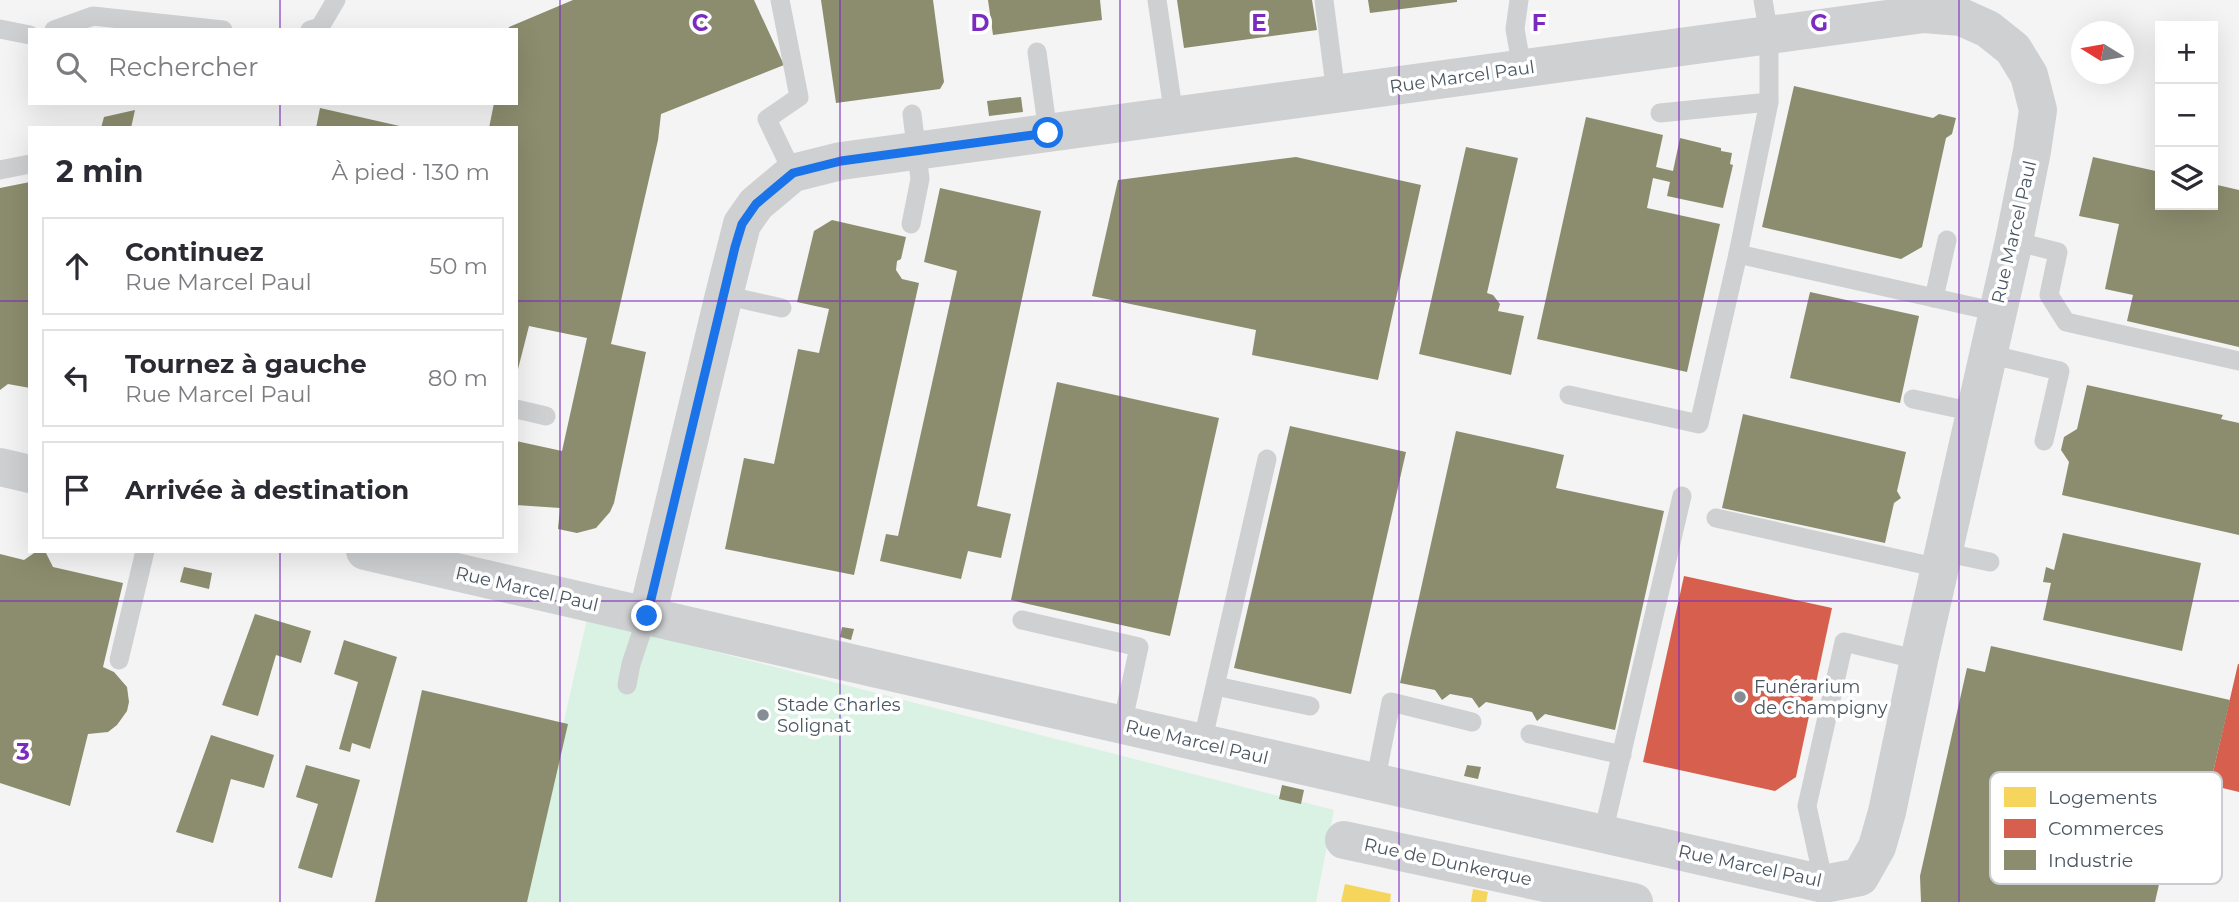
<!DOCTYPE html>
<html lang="fr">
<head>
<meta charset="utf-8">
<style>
	body { margin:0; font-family:Montserrat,sans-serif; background:#f7f7f7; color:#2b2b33 }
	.controls { position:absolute; right:21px; top:21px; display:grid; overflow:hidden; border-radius:0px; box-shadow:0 7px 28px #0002 }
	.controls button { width:63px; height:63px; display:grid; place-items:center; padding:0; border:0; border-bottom:2px solid #e1e1e2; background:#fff; color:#2b2b33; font:35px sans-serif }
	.compass { position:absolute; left:2071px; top:21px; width:63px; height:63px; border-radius:50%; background:#fff; box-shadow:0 7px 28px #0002; rotate:281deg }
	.stop { position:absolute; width:21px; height:21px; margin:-16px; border:5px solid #1a73e8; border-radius:50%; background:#fff }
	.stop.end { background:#1a73e8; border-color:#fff; box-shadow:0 2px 7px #0008 }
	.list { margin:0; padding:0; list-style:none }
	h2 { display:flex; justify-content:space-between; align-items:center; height:91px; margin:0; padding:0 28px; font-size:30px }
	h2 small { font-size:23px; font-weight:400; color:#7c7c81 }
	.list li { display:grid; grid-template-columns:46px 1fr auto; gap:21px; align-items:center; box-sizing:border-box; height:98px; margin:0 14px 14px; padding:0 14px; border:2px solid #e1e1e2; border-radius:0px }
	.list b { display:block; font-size:26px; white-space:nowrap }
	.list p { margin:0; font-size:23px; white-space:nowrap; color:#7c7c81 }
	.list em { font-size:23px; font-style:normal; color:#7c7c81 }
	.icon { flex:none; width:38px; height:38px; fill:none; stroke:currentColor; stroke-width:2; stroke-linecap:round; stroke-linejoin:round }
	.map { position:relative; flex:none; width:2239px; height:902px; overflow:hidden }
	.search { position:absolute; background:#fff; box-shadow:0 7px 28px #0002; left:28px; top:28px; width:490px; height:77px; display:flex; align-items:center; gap:18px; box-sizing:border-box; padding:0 24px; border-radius:0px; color:#7c7c81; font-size:26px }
	.panel { position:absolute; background:#fff; box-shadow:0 7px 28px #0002; left:28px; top:126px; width:490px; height:427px; border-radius:0px }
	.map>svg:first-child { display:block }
	.green { fill:#d9f2e3 }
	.homes { fill:#f6d55c }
	.shops { fill:#d6604d }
	.industry { fill:#8c8c6e }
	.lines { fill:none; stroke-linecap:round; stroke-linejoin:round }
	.lane { stroke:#ced0d2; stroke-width:19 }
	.street { stroke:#ced0d2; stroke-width:38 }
	.route { stroke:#1a73e8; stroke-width:9 }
	.grid { fill:none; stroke:#7b2cbf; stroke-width:2; stroke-opacity:0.55 }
	.poi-dot { fill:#868d94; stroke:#fff; stroke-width:2.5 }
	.labels { text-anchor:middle; stroke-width:7; stroke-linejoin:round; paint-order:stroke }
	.street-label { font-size:18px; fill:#4a5661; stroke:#fff }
	.poi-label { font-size:18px; fill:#4a5661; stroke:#fff; text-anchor:start }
	.key { fill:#fff; stroke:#c9ccd0; stroke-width:2 }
	.key-label { font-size:19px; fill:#4a5661 }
	.grid-label { font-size:23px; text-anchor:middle; font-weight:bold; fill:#7b2cbf; stroke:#fff; stroke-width:7; stroke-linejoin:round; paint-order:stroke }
</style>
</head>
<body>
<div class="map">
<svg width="2239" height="902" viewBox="0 0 2239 902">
	<rect width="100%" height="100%" fill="#f4f4f4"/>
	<!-- green -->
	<path class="green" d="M587,619l747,191 -18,92h-793z"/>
	<!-- homes -->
	<g class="homes">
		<path d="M1345,884l46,10 -1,8h-49z"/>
		<path d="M1473,889l15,3 -2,10h-15z"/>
	</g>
	<!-- shops -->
	<g class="shops">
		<path d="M1684,576l148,32 -36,169 -21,14 -132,-29z"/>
		<path d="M2238,664h1v128l-29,-7z"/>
	</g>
	<!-- industry -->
	<g class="industry">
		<path d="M573,0h181l30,65 -123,49 -3,26 -47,204 35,8 -32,151 -4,9 -14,16 -19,5 -19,-4 2,-21 -44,-3v-64l46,10 25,-113 -58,-12 -13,51v-249h-27l5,-25h22v-73h-8l1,-3z"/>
		<path d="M821,0h112l11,82 -4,7 -104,14z"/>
		<path d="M988,0h112l2,20 -109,15z"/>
		<path d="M1177,0h135l5,30 -133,18z"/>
		<path d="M1368,0h89v2l-87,11z"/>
		<path d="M1794,86l139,32 6,-4 17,4 -4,16 -6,4 -24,109 -21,12 -139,-32z"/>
		<path d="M1021,97l2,15 -34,4 -2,-15z"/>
		<path d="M320,108l84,19v1h-88z"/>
		<path d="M135,110l-4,18h-30l3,-11z"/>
		<path d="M1586,117l77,18 -7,32 17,4 7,-33 41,10v3l11,2 -2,11 3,1 -10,43 -56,-12 3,-14 -17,-4 -6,30 73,16 -33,148 -150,-33z"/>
		<path d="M1466,147l52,11 -31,135 6,2 7,9 -2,7 26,5 -13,59 -92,-21z"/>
		<path d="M1296,157l125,28 -43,195 -126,-25 4,-25 -164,-34 26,-116z"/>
		<path d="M2093,157l67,15v33h53v-21l26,6v157l-112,-26 6,-26 -28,-6 14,-65 -40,-8z"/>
		<path d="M30,182v206l-22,-4 -8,6v-202z"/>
		<path d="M940,188l101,23 -64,295 34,8 -10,44 -33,-7 -7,28 -81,-18 6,-27 12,2 59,-265 -33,-9z"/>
		<path d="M832,220l74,17 -5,22 -4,2 -1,9 6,9 17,4 -65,292 -129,-26 19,-91 30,6 24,-115 21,4 10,-44 -32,-7 17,-71z"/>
		<path d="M1810,292l109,24 -19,87 -110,-25z"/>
		<path d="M1057,382l162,36 -49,218 -159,-36z"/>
		<path d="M2087,385l136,30 -2,4 18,4v112l-177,-40 7,-33 -8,-12 3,-13 13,-8z"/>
		<path d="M1743,414l163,38 -9,39 4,7 -7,5 -9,40 -163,-35z"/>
		<path d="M1290,426l116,26 -55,242 -117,-26z"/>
		<path d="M1456,431l108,24 -8,33 108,23 -49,219 -70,-16 -8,7 -5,-9 -46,-10 -7,6 -7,-10 -22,-4 -8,6 -7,-10 -35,-7z"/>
		<path d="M2063,533l138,30 -19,88 -139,-31 8,-37 -8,-1 3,-15 8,3z"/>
		<path d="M37,551h8l8,16 70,16 -20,84 11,5 13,15 2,15 -2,9 -10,14 -9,7 -20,2 -18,72 -70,-23v-229l24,6z"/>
		<path d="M184,567l28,6 -3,16 -29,-7z"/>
		<path d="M255,614l56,17 -10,32 -25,-8 -18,61 -36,-11z"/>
		<path d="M842,627l12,2 -3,11 -11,-3z"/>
		<path d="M344,640l53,17 -27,92 -18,-6 -2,9 -11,-3 19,-67 -24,-8z"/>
		<path d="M1991,646l239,54 -20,85 -27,-7 -28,124h-234l-1,-26 47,-208 18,4z"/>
		<path d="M422,690l146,34 -41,178h-152z"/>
		<path d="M211,735l63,20 -10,33 -33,-9 -18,64 -37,-11z"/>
		<path d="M306,765l54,15 -28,98 -34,-10 20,-64 -22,-7z"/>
		<path d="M1467,765l14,2 -3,12 -14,-3z"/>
		<path d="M1282,785l22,5 -3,14 -22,-5z"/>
	</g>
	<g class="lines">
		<!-- lane -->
		<g class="lane">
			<path d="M780,0l19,97 -32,22 26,54"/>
			<path d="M1157,0l17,116"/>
			<path d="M1324,0l12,94"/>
			<path d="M1519,0l-4,29 7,40"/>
			<path d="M0,29l30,6"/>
			<path d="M54,30l39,-14 130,14"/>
			<path d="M310,30l10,-3 16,-27"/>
			<path d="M1037,52l11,81"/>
			<path d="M1660,113l109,-11"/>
			<path d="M0,170l30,-6"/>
			<path d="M911,224l9,-45 -8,-65"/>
			<path d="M2014,241l44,11 -9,43 17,27 173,39"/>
			<path d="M1738,254l31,-152v-67l-6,-35"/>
			<path d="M724,295l58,13"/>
			<path d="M1934,298l13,-58"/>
			<path d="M1988,354l72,17 -16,70"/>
			<path d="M1569,395l130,29 39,-170 259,58"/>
			<path d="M1913,399l61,13"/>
			<path d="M516,409l30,7"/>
			<path d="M1716,518l223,50"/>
			<path d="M1943,552l47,10"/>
			<path d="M1022,620l117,27 -17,78"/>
			<path d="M119,660l26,-109"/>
			<path d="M627,685l4,-21 16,-48"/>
			<path d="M1216,686l94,20"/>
			<path d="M1530,734l92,21"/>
			<path d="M1202,743l65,-284"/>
			<path d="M1375,783l16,-81 81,20"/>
			<path d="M1603,833l79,-337"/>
			<path d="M1824,884l-17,-78 37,-164 75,18"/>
		</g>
		<!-- street -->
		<g class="street">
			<path d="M0,467l30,7"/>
			<path d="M365,551c486,113 972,223 1459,333l36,-7 17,-30 10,-35 32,-152 95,-419 18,-90 6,-41 -9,-35 -16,-26 -25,-20 -27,-12 -37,-3 -1083,147 -48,12 -37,31 -14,20 -18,71 -77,321"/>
			<path d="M1344,840l290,62"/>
		</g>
	</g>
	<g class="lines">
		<!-- route -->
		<path class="route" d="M647,616l88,-369 7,-23 14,-20 37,-31 48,-12 207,-28"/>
	</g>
	<!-- grid -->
	<path class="grid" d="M280,0v30M560,0v902M840,0v902M1120,0v902M1399,0v902M1679,0v902M1959,0v902M280,103v25M0,301h30M516,301h1723M280,551v351M0,601h2239"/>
	<!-- markers -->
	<g class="poi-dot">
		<circle cx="1740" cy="697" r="7"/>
		<circle cx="763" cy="715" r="7"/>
	</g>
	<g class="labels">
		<!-- street labels -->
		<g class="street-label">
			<text transform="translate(1462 77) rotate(-8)" y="6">Rue Marcel Paul</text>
			<text transform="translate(2014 232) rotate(-77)" y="6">Rue Marcel Paul</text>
			<text transform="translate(527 589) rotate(13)" y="6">Rue Marcel Paul</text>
			<text transform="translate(1197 742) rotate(13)" y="6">Rue Marcel Paul</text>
			<text transform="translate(1448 862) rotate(12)" y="6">Rue de Dunkerque</text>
			<text transform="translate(1750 866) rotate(12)" y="6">Rue Marcel Paul</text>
		</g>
		<!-- poi labels -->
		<g class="poi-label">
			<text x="1754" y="693">Funérarium<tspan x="1754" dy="21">de Champigny</tspan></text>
			<text x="777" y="711">Stade Charles<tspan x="777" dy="21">Solignat</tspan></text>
		</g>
	</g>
	<!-- legend -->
	<rect x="1990" y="772" width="232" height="112" rx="10" class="key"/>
	<rect x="2004" y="787" width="32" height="20" fill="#f6d55c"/>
	<rect x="2004" y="819" width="32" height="19" fill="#d6604d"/>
	<rect x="2004" y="850" width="32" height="20" fill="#8c8c6e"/>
	<g class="key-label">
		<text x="2048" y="804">Logements</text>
		<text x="2048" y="835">Commerces</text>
		<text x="2048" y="867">Industrie</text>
	</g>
	<g class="grid-label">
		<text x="700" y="31">C</text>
		<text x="980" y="31">D</text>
		<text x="1259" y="31">E</text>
		<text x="1539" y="31">F</text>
		<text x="1819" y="31">G</text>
		<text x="23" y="760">3</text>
	</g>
</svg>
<div class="controls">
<button>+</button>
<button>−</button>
<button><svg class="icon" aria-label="layers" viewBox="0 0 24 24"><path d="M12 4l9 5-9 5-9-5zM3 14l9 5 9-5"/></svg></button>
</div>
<svg class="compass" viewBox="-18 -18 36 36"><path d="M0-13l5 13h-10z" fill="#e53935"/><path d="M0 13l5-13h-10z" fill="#7c7c81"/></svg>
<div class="stop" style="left:1048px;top:133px"></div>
<div class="stop end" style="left:647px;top:616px"></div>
<div class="search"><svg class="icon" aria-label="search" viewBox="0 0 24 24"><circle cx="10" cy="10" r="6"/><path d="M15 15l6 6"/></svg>Rechercher</div>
<section class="panel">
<h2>2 min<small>À pied · 130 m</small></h2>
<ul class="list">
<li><svg class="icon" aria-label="ahead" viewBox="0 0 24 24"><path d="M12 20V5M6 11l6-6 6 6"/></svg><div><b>Continuez</b><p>Rue Marcel Paul</p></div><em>50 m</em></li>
<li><svg class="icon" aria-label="left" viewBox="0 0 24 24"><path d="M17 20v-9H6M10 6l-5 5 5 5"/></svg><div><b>Tournez à gauche</b><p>Rue Marcel Paul</p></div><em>80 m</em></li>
<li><svg class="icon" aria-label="arrive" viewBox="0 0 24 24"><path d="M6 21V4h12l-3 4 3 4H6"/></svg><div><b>Arrivée à destination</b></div></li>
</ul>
</section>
</div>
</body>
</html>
